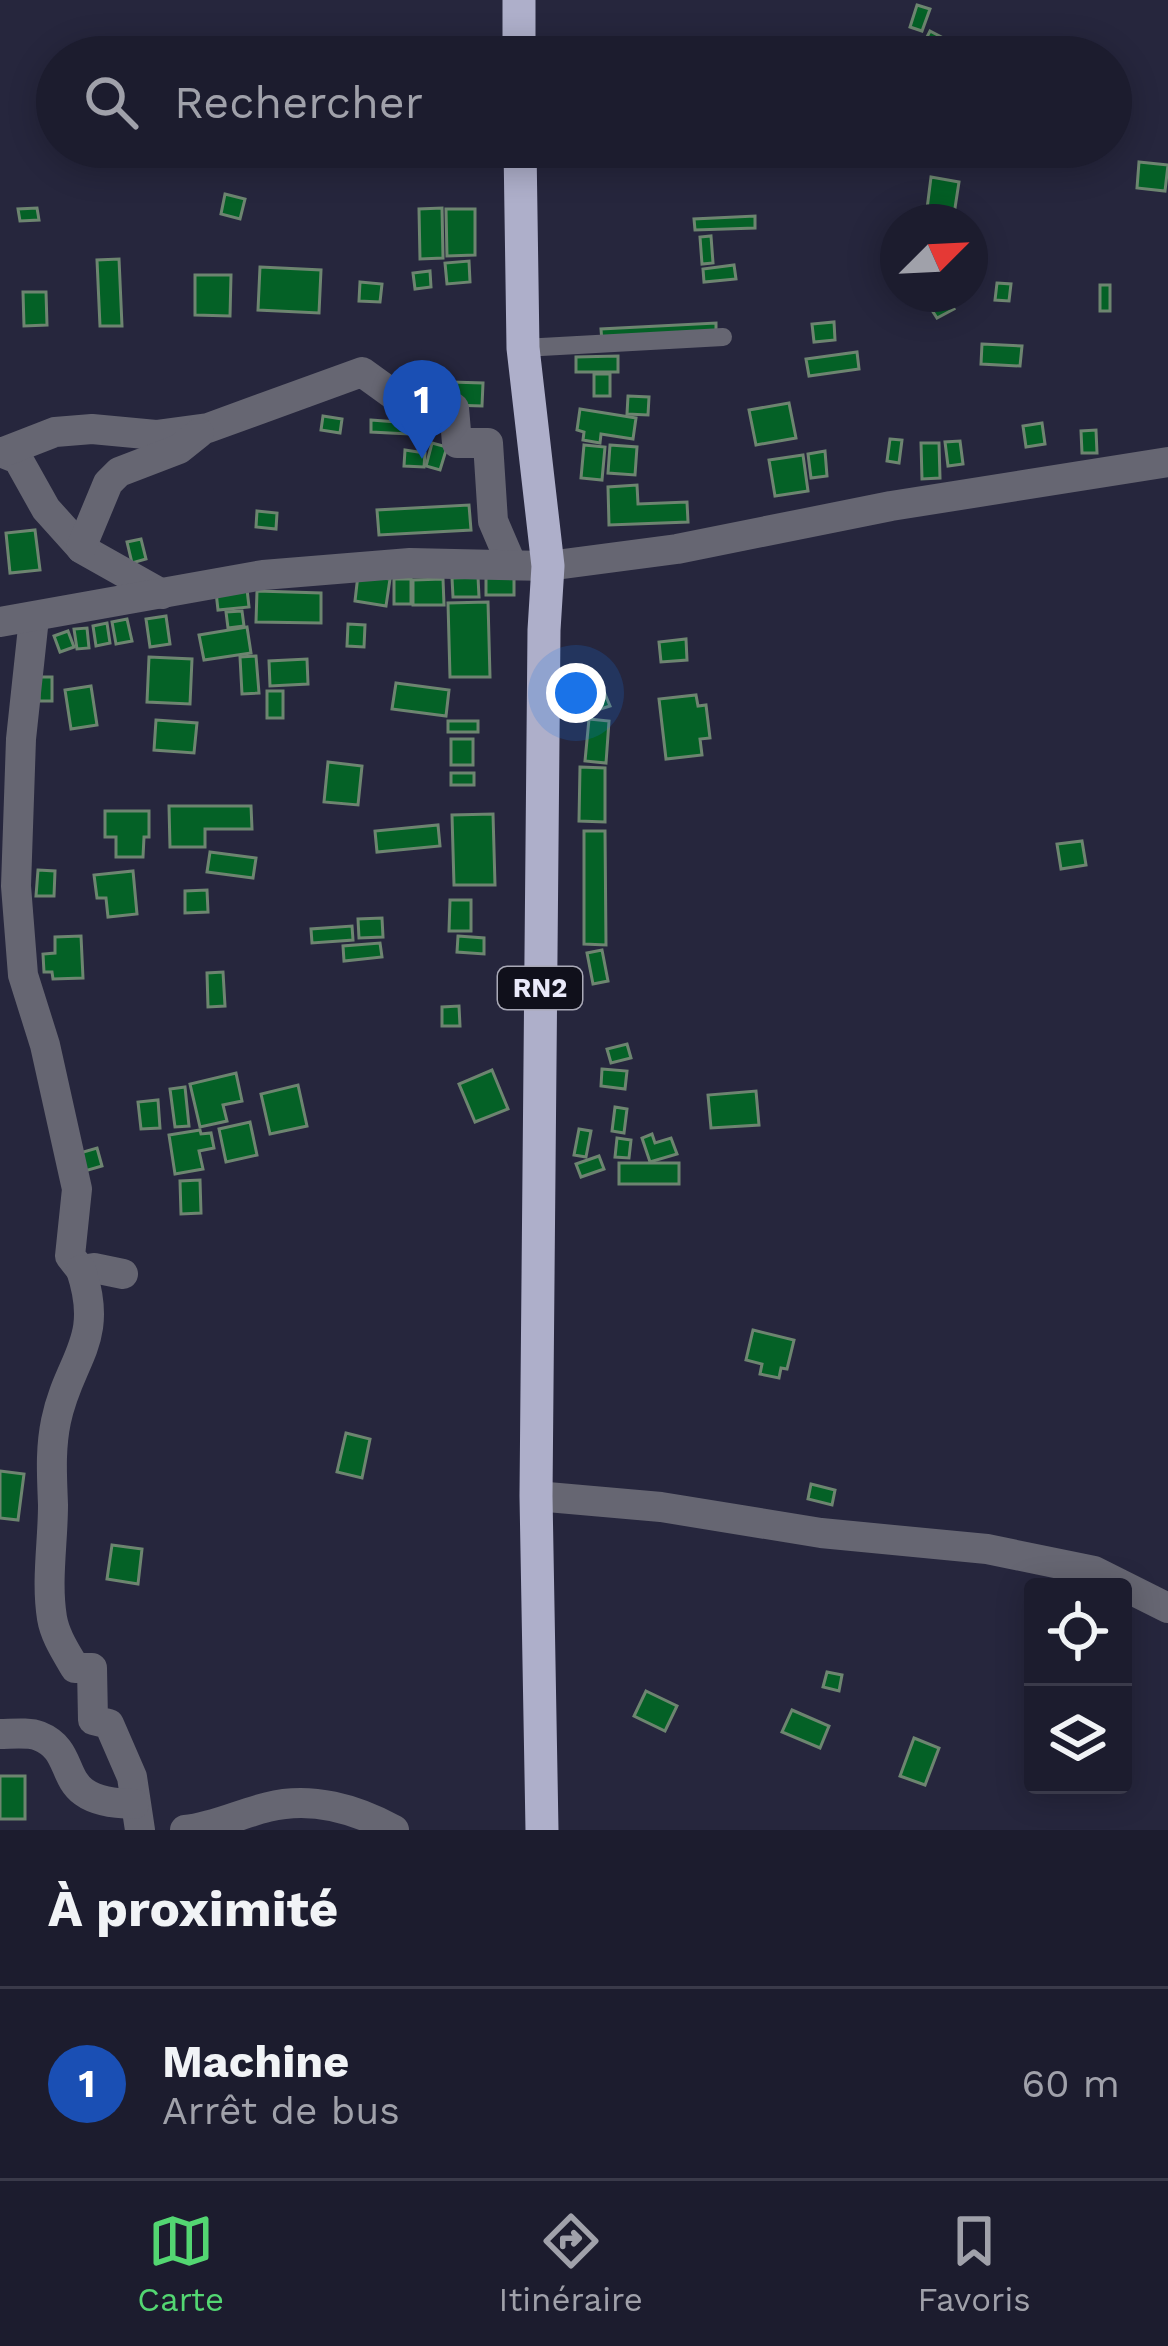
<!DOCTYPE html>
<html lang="fr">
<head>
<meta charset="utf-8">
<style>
	body { margin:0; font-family:"Work Sans",sans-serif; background:#252536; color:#f1f3f6 }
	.controls { position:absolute; right:36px; bottom:36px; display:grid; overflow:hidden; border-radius:12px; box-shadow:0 6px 30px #0003 }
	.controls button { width:108px; height:108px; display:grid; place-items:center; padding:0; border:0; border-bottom:3px solid #3a3a4a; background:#1c1c2e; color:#f1f3f6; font:60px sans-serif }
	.compass { position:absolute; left:880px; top:204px; width:108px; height:108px; border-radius:50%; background:#1c1c2e; box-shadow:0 6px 30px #0003; rotate:66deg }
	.you { position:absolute; left:576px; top:693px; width:42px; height:42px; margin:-30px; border:9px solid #fff; border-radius:50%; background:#1a73e8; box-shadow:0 0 0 18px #1a73e833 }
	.badge { display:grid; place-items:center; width:78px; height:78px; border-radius:50%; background:#53d672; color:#fff; font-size:39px; font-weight:700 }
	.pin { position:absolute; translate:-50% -99px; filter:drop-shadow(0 3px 6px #0008) }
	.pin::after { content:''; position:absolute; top:63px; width:42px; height:36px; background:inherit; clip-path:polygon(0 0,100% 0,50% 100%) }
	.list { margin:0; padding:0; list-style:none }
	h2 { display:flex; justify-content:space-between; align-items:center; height:156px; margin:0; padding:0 48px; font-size:51px }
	h2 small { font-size:39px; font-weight:400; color:#a0a1aa }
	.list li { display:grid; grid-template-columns:78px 1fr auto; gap:36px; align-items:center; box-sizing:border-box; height:192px; padding:0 48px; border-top:3px solid #3a3a4a }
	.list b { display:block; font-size:45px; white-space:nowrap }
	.list p { margin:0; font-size:39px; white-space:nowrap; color:#a0a1aa }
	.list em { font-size:39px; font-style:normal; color:#a0a1aa }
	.icon { flex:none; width:66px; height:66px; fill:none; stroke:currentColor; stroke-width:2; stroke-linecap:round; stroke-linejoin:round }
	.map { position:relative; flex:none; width:1168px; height:1830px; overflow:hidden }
	.search { position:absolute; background:#1c1c2e; box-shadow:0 6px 30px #0003; left:36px; right:36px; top:36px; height:132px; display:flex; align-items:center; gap:30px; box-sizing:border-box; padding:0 42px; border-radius:66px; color:#a0a1aa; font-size:45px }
	.sheet { height:348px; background:#1c1c2e }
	nav { display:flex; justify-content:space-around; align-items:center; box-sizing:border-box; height:168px; border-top:3px solid #3a3a4a; background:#1c1c2e; font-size:33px; color:#a0a1aa }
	nav a { display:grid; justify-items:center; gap:6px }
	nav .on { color:#53d672 }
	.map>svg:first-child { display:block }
	.building { fill:#046126; stroke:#6d8570; stroke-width:3 }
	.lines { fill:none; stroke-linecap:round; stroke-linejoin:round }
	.service { stroke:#666672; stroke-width:18 }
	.minor { stroke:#666672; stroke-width:30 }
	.trunk { stroke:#aeafca; stroke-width:33 }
	.labels { text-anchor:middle; stroke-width:9; stroke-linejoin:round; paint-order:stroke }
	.shield { fill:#10101b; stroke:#a9a9b7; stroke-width:3 }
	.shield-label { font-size:27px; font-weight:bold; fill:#eaeafa }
</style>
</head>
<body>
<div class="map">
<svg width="1168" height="1830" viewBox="0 0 1168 1830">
	<rect width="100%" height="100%" fill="#26263d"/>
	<!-- building -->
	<g class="building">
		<path d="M917,5l13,4 -8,22 -12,-4z"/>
		<path d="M930,31l15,8 -9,18h-13l-5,-2z"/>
		<path d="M1018,153l21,1 -1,12h-21z"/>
		<path d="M1139,162l29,3 -3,26 -28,-3z"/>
		<path d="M931,177l28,5 -6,39 -27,-4z"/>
		<path d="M225,194l20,5 -5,20 -19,-5z"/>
		<path d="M37,208l2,12 -19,1 -2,-12z"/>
		<path d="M442,208l1,50 -23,1 -1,-50z"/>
		<path d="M446,209h29v46l-28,1z"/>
		<path d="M755,216v12l-60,2 -1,-11z"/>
		<path d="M711,236l2,27 -11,1 -2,-27z"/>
		<path d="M119,259l3,67h-22l-3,-66z"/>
		<path d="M469,261l1,21 -23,2 -2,-21z"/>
		<path d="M734,265l2,14 -32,3 -1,-13z"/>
		<path d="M260,267l61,3 -2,43 -61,-3z"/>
		<path d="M430,271l1,16 -16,2 -2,-16z"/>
		<path d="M195,275h36l-1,41 -35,-1z"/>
		<path d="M360,282l22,2 -2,18 -21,-1z"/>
		<path d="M997,283l14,1 -2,17 -14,-1z"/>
		<rect x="1100" y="285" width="10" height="26"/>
		<path d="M23,292h23l1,33 -23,1z"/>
		<path d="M945,294l9,15 -17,9 -9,-14z"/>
		<path d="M834,322l1,18 -21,2 -2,-18z"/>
		<path d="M716,323v12l-114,7 -1,-13z"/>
		<path d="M982,344l40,2 -2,20 -39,-2z"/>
		<path d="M857,352l2,17 -50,7 -3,-17z"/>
		<path d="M618,356v16h-42v-15z"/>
		<rect x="594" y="374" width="16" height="22"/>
		<path d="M450,382l33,1 -1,23 -32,-1z"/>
		<path d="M628,396l21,1 -1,18 -21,-1z"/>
		<path d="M789,403l7,35 -40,7 -7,-35z"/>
		<path d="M580,409l56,9 -3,21 -32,-5 -1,9 -17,-3 1,-8 -7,-2z"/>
		<path d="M323,416l19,3 -2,14 -19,-3z"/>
		<path d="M417,416l12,1 -2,24 -12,-1z"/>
		<path d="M371,420l39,3 -1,11 -38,-2z"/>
		<path d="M1042,423l3,21 -19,3 -3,-21z"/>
		<path d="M1096,430l1,23h-15l-1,-22z"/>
		<path d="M890,439l12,1 -3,23 -12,-2z"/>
		<path d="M960,441l3,23 -15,2 -3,-24z"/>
		<path d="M432,443l15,4 -7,23 -14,-4z"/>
		<path d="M921,443h18l1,35 -18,1z"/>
		<path d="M584,445l21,2 -3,33 -21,-2z"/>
		<path d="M610,445l27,2 -2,28 -27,-2z"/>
		<path d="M405,450l20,3 -1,14 -20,-1z"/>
		<path d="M825,451l2,25 -16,2 -3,-24z"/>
		<path d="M803,455l5,36 -33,5 -6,-36z"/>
		<path d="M637,485l1,19 49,-2 1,20 -79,3 -1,-38z"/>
		<path d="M469,505l2,25 -92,5 -2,-25z"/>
		<path d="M257,511l20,2 -1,16 -20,-2z"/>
		<path d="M35,530l5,40 -30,3 -4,-40z"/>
		<path d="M141,539l5,20 -14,4 -5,-21z"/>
		<path d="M486,572l28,1v22h-28z"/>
		<path d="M358,575l32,4 -4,27 -31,-5z"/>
		<path d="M478,577l1,20h-26l-1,-19z"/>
		<rect x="394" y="579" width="17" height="25"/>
		<path d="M443,579l1,26h-31v-25z"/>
		<path d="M247,589l2,18 -31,3 -2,-18z"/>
		<path d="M257,591l64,2v30l-65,-1z"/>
		<path d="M488,602l2,75h-40l-2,-74z"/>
		<path d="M242,611l2,15 -16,2 -2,-16z"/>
		<path d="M166,616l4,28 -20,3 -4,-28z"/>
		<path d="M127,619l5,22 -16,3 -4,-22z"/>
		<path d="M107,623l3,20 -14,3 -3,-20z"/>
		<path d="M348,624l17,1 -1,22 -17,-1z"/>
		<path d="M247,627l4,26 -47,7 -5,-25z"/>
		<path d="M87,628l2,20 -12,1 -3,-20z"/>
		<path d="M68,631l6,16 -14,5 -6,-16z"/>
		<path d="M686,639l1,21 -26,2 -2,-20z"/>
		<path d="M256,656l3,37 -17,1 -2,-37z"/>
		<path d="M149,657l43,2 -2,45 -43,-2z"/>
		<path d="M307,659l1,25 -38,2 -1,-25z"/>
		<rect x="39" y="677" width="13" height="24"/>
		<path d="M396,683l53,7 -3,26 -54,-7z"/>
		<path d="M91,686l6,39 -26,4 -6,-39z"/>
		<rect x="267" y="691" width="16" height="27"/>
		<path d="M605,694l5,12 -19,6 -4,-12z"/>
		<path d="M696,695l2,11 8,-1 4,33 -10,1 2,16 -36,4 -7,-60z"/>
		<path d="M589,719l20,2 -3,42 -21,-2z"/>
		<path d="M156,720l41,3 -3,30 -40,-3z"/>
		<rect x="448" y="721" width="30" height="11"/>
		<rect x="451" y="739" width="22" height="26"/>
		<path d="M328,762l34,4 -4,39 -34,-3z"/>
		<path d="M580,767l25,1v54l-26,-1z"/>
		<rect x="451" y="773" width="23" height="12"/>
		<path d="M169,806h82l1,23h-47v18h-35z"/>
		<path d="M105,811h44v26h-5l-1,20h-27v-20h-11z"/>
		<path d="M493,814l2,71h-41l-2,-70z"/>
		<path d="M438,825l2,21 -63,6 -2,-21z"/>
		<path d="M584,831h21l1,114 -22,-1z"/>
		<path d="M1082,841l4,24 -25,4 -4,-25z"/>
		<path d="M210,852l46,6 -3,20 -46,-6z"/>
		<path d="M38,870l17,1 -1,25h-18z"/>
		<path d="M133,871l4,43 -29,3 -2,-19h-9l-3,-23z"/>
		<path d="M207,890l1,22 -23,1v-22z"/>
		<path d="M450,900h21v31h-22z"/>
		<path d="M382,918l1,19 -24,1 -1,-19z"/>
		<path d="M352,926l1,14 -41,3 -1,-14z"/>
		<path d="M81,936l2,42 -30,1 -1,-7h-8l-1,-18 12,-1v-16z"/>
		<path d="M458,936l26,2v16l-27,-2z"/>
		<path d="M380,943l2,14 -38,4 -1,-15z"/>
		<path d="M602,950l6,31 -15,3 -6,-31z"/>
		<path d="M223,972l2,34 -17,1 -1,-34z"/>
		<path d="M459,1006l1,20h-18v-19z"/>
		<path d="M627,1044l4,14 -20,5 -4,-14z"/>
		<path d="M602,1069l25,2 -2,18 -24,-3z"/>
		<path d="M492,1070l16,39 -33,13 -16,-38z"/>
		<path d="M236,1073l6,28 -19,4 4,16 -27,6 -10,-43z"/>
		<path d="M298,1085l9,41 -37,8 -9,-40z"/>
		<path d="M185,1087l4,39 -14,1 -5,-38z"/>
		<path d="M756,1091l3,34 -48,3 -3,-33z"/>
		<path d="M158,1100l2,28 -19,1 -3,-27z"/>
		<path d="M615,1107l12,2 -3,24 -12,-2z"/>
		<path d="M250,1122l7,33 -31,7 -7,-33z"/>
		<path d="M579,1129l12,2 -5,26 -12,-2z"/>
		<path d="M200,1130l1,4 10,-1 3,15 -15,3 4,18 -28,5 -6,-39z"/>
		<path d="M652,1134l3,9 16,-5 6,16 -27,8 -8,-24z"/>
		<path d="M617,1138l14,2 -2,18 -14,-1z"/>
		<path d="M97,1148l5,18 -24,7 -5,-18z"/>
		<path d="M599,1156l5,13 -23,8 -5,-13z"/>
		<rect x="619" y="1163" width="60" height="21"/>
		<path d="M200,1180l1,33 -20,1 -1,-33z"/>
		<path d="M753,1330l41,10 -7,29 -6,-1 -2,10 -19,-4 2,-10 -16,-4z"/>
		<path d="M346,1433l24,6 -8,39 -25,-6z"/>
		<path d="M0,1471l24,3 -6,46 -18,-2z"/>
		<path d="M811,1484l24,6 -3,15 -24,-6z"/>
		<path d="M112,1545l30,4 -4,35 -31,-5z"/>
		<path d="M827,1672l15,3 -3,16 -16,-4z"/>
		<path d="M646,1691l31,15 -12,25 -31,-15z"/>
		<path d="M792,1710l37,16 -9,22 -38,-16z"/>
		<path d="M914,1738l25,10 -14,37 -25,-9z"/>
		<rect x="0" y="1776" width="25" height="43"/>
	</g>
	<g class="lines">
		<!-- service -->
		<path class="service" d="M523,348l200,-11"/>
		<!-- minor -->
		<g class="minor">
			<path d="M0,452l18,7 28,50 36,40 80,45"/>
			<path d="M1,453l54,-21 37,-3 64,6 52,-7 154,-56 36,26 56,10 3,35h31l5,78 18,42"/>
			<path d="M81,548l27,-65 11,-11 60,-23 20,-16"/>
			<path d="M34,618l-13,121 -5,147 7,89 22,70 32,144 -7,67 11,14 13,-2 29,6"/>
			<path d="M0,622l263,-47 147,-12 138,3 129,-17 214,-43 277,-44"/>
			<path d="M81,1270c24,72 -12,88 -25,151 -6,29 -4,55 -3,84 0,37 -7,76 -1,113 3,18 14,34 23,50h17l1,52 16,4 23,53 8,53"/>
			<path d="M536,1496l125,11 160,26 166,16 107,22 74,37"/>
			<path d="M0,1734c11,0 29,-2 39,2 45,18 9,67 95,68"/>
			<path d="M185,1830c30,-3 54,-16 83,-23 43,-11 88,2 126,23"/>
		</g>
		<!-- trunk -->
		<g class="trunk">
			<path d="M519,0v57"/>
			<path d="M520,147l3,201 25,218 -4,64 -8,866 6,334"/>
		</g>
	</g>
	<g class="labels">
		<!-- shield labels -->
		<rect class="shield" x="498" y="967" width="84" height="42" rx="9"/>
		<g class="shield-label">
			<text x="540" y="997">RN2</text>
		</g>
	</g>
</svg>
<div class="controls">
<button><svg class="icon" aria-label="locate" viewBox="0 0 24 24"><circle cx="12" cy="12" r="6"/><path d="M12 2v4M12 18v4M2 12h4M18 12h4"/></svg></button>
<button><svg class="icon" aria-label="layers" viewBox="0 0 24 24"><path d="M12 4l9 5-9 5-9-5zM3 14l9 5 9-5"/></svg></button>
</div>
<svg class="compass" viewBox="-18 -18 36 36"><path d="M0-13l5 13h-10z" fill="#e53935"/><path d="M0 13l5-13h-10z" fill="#a0a1aa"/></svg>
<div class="you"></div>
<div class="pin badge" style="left:422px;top:459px;background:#1a4fb4">1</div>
<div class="search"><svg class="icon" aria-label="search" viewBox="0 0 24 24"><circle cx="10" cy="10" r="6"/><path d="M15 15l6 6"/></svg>Rechercher</div>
</div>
<section class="sheet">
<h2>À proximité<small></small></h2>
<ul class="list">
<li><span class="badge" style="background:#1a4fb4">1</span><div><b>Machine</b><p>Arrêt de bus</p></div><em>60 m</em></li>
</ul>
</section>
<nav>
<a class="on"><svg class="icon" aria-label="map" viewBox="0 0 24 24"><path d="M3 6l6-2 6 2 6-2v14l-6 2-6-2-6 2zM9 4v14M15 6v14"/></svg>Carte</a>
<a><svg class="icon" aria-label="directions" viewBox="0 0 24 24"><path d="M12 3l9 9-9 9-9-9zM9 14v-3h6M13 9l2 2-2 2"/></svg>Itinéraire</a>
<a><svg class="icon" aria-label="saved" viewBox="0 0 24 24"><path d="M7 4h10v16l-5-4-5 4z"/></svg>Favoris</a>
</nav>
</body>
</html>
